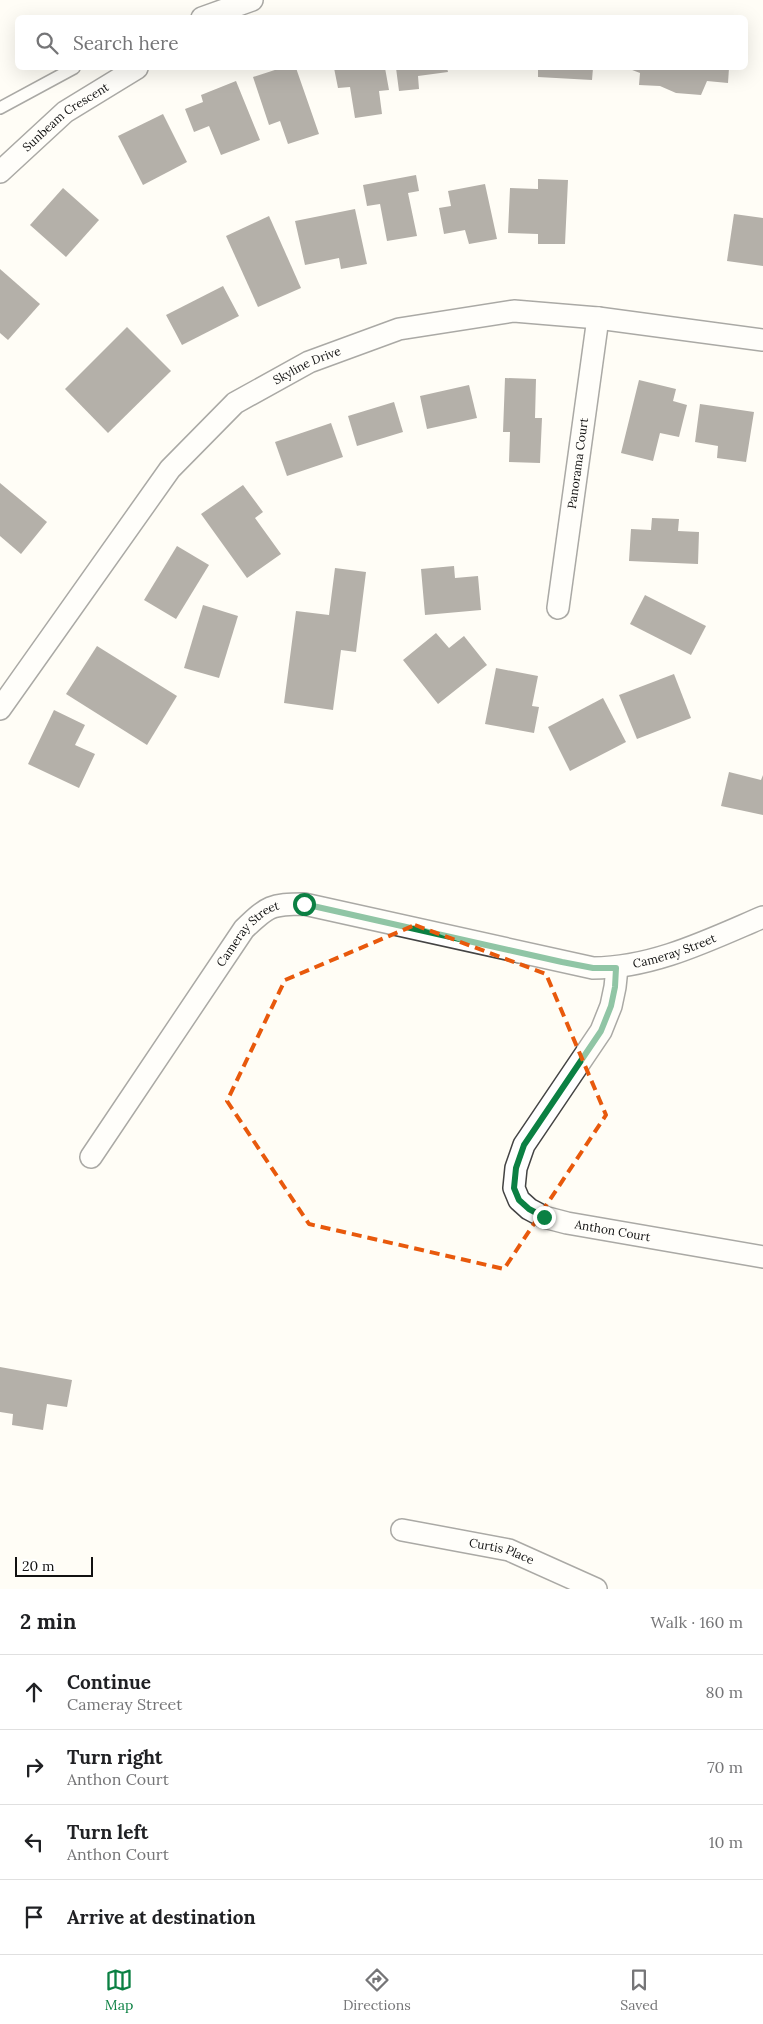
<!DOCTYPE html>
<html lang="en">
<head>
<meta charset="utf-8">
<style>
	body { margin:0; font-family:Lora,serif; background:#f2f2f2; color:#202124 }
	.scale { position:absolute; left:15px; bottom:12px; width:78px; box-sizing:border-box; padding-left:5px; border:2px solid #111; border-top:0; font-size:14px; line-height:18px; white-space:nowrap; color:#111; -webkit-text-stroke:4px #fff; paint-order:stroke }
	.stop { position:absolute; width:15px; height:15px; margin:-11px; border:4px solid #0b8043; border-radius:50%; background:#fff }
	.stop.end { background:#0b8043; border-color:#fff; box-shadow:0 1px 5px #0008 }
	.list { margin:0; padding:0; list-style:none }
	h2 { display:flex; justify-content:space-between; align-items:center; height:65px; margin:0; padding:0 20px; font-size:21px }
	h2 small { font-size:16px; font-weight:400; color:#757577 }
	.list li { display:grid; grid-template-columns:32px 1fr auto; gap:15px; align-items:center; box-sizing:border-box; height:75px; padding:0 20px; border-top:1px solid #e0e0e0 }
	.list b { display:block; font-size:19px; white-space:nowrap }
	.list p { margin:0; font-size:16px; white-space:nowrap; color:#757577 }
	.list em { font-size:16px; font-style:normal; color:#757577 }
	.icon { flex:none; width:28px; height:28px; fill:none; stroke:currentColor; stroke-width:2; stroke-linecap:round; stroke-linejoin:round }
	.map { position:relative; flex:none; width:763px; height:1589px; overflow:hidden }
	.search { position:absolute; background:#fff; box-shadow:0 5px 20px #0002; left:15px; right:15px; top:15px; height:55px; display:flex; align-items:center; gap:12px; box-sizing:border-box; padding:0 18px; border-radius:8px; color:#757577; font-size:19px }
	.sheet { height:365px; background:#fff }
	nav { display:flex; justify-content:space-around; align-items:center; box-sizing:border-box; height:70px; border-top:1px solid #e0e0e0; background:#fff; font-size:14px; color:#757577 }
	nav a { display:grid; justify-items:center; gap:2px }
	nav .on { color:#0b8043 }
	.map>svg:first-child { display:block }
	.building { fill:#5a524d }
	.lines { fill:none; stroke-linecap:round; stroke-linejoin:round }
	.lane-casing { stroke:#444; stroke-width:14 }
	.street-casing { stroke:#444; stroke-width:24 }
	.lane { stroke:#fff; stroke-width:11 }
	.street { stroke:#fff; stroke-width:21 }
	.route { stroke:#0b8043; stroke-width:6 }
	.marked { fill:none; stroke:#e8590c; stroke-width:4; stroke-dasharray:10 6; stroke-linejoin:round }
	.labels { text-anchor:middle; stroke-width:5; stroke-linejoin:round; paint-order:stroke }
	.street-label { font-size:12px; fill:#111; stroke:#fff }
</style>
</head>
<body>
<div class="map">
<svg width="763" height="1589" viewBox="0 0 763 1589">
	<rect width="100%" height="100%" fill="#fffdf5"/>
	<!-- building -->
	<g class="building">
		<path d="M281,68h15l23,66 -31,10 -8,-23 -11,4 -16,-48z"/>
		<path d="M334,68h51l4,22 -10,1 3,23 -27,4 -5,-31 -12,1z"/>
		<path d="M396,68h51l1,4 -30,4 1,13 -20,2z"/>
		<path d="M538,68h55l-1,12 -54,-3z"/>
		<path d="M627,68h102l-1,15 -21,-2 -6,14 -25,-2 -16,-7 -21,-1 1,-12z"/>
		<path d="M236,81l24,59 -39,15 -12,-29 -15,6 -9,-23 18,-7 -2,-7z"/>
		<path d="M163,114l24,48 -44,23 -25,-49z"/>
		<path d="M416,175l3,16 -11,2 9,43 -30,5 -7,-37 -13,2 -4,-21z"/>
		<path d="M538,179l30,1 -3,64h-27v-10l-30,-1 2,-45 28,1z"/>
		<path d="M485,184l12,55 -28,5 -4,-14 -21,4 -5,-26 12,-2 -3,-15z"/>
		<path d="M63,188l36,32 -33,37 -36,-32z"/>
		<path d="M355,209l12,55 -26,5 -2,-11 -34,7 -10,-44z"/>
		<path d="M734,214l29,4v48l-36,-5z"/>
		<path d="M269,216l32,72 -43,19 -32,-71z"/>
		<path d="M0,269l40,35 -32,36 -8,-7z"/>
		<path d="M223,286l16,30 -57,29 -16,-30z"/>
		<path d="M127,327l44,44 -63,62 -43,-44z"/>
		<path d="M505,378l31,1 -1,39h7l-2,45 -31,-1 1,-30h-7z"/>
		<path d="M639,380l37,9 -3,12 14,4 -8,32 -19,-4 -7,28 -32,-8z"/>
		<path d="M469,385l8,33 -50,11 -7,-33z"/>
		<path d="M394,402l9,30 -46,14 -9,-30z"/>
		<path d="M700,404l54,8 -8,50 -29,-4 1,-12 -23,-4z"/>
		<path d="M331,423l12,34 -56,19 -12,-34z"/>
		<path d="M0,483l47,39 -26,32 -21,-18z"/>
		<path d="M243,485l20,27 -8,6 26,36 -34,24 -46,-64z"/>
		<path d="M652,518l27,1 -1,12 21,1 -1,32 -69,-3 2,-32 20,1z"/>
		<path d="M177,546l32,19 -33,54 -32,-19z"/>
		<path d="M454,566l1,12 23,-2 3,34 -56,5 -4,-46z"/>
		<path d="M335,568l31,4 -10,80 -15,-2 -8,60 -49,-7 12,-92 33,4z"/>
		<path d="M645,595l61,31 -15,29 -61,-31z"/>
		<path d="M203,605l35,11 -19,62 -35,-10z"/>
		<path d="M436,633l13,15 15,-12 23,29 -49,39 -35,-44z"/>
		<path d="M97,646l80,50 -30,49 -81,-51z"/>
		<path d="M496,668l42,8 -6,30 7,1 -5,26 -49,-9z"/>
		<path d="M674,674l17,44 -54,21 -18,-44z"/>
		<path d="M603,698l23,44 -56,29 -22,-44z"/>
		<path d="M54,710l31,15 -10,20 20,9 -16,34 -51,-24z"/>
		<path d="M729,772l32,8 2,-5v40l-42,-9z"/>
		<path d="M0,1367l72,13 -5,27 -20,-3 -4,26 -31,-5 1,-11 -13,-2z"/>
	</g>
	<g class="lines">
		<defs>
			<path id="lane" d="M0,108l74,-40"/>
			<g id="street">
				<path d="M202,18l50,-18"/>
				<path id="s1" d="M0,172l65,-60 72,-44"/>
				<path id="s2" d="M558,608l40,-290"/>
				<path id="s3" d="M0,709l170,-240 65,-66 74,-41 90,-33 115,-18 84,7 165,22"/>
				<path id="s4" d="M617,968l-2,19 -4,19 -10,25 -77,114 -8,23 -2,20 5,12 10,9 15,8 23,6 196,34"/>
				<path id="s5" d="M91,1157l153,-228c24,-23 27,-25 60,-25l289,64c60,0 116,-28 170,-51"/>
				<path id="s6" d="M402,1530l107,20 87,39"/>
			</g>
		</defs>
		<!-- lane casing -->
		<use href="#lane" class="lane-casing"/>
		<!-- street casing -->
		<use href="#street" class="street-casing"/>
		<!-- lane -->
		<use href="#lane" class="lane"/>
		<!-- street -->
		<use href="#street" class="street"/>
	</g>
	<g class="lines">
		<!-- route -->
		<path class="route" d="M304,904l258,58 31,6h23l-1,19 -4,19 -10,25 -77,114 -8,23 -2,20 5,12 10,9 15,8"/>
	</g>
	<!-- marked area -->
	<path d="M0 0H763V1589H0ZM415,925l131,49 60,141 -102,154 -195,-45 -82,-123 58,-121z" fill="#fffdf5" fill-opacity=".55" fill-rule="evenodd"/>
	<path class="marked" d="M415,925l131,49 60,141 -102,154 -195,-45 -82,-123 58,-121z"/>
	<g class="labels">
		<!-- street labels -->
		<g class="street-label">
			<text dy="4" stroke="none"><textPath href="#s1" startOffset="86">Sunbeam Crescent</textPath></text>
			<text dy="4" stroke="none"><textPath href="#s3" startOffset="468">Skyline Drive</textPath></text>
			<text dy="4" stroke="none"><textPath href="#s2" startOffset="146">Panorama Court</textPath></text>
			<text dy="4" stroke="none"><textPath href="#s5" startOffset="274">Cameray Street</textPath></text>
			<text dy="4" stroke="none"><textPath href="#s5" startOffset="722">Cameray Street</textPath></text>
			<text dy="4" stroke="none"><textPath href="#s4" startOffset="361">Anthon Court</textPath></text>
			<text dy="4" stroke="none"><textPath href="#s6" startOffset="102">Curtis Place</textPath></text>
		</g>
	</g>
</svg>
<div class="scale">20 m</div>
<div class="stop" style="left:304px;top:904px"></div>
<div class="stop end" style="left:544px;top:1217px"></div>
<div class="search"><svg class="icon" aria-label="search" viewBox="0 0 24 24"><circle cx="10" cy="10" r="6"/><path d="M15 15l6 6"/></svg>Search here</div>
</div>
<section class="sheet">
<h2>2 min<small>Walk · 160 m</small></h2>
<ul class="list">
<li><svg class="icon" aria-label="ahead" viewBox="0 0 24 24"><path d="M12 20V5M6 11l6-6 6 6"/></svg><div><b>Continue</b><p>Cameray Street</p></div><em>80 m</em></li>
<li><svg class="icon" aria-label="right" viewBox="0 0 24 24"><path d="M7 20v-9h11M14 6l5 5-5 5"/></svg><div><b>Turn right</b><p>Anthon Court</p></div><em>70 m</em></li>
<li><svg class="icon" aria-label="left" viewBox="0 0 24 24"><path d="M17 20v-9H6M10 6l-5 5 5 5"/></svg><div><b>Turn left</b><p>Anthon Court</p></div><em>10 m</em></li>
<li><svg class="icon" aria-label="arrive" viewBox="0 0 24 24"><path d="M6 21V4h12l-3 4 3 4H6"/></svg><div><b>Arrive at destination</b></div></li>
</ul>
</section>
<nav>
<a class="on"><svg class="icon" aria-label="map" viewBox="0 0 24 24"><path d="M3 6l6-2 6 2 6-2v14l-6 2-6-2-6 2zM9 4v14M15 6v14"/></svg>Map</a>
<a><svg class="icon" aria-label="directions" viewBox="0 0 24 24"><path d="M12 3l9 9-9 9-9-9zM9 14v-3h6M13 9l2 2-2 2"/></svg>Directions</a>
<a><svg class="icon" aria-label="saved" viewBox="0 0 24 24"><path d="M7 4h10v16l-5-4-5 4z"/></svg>Saved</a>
</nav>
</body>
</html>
